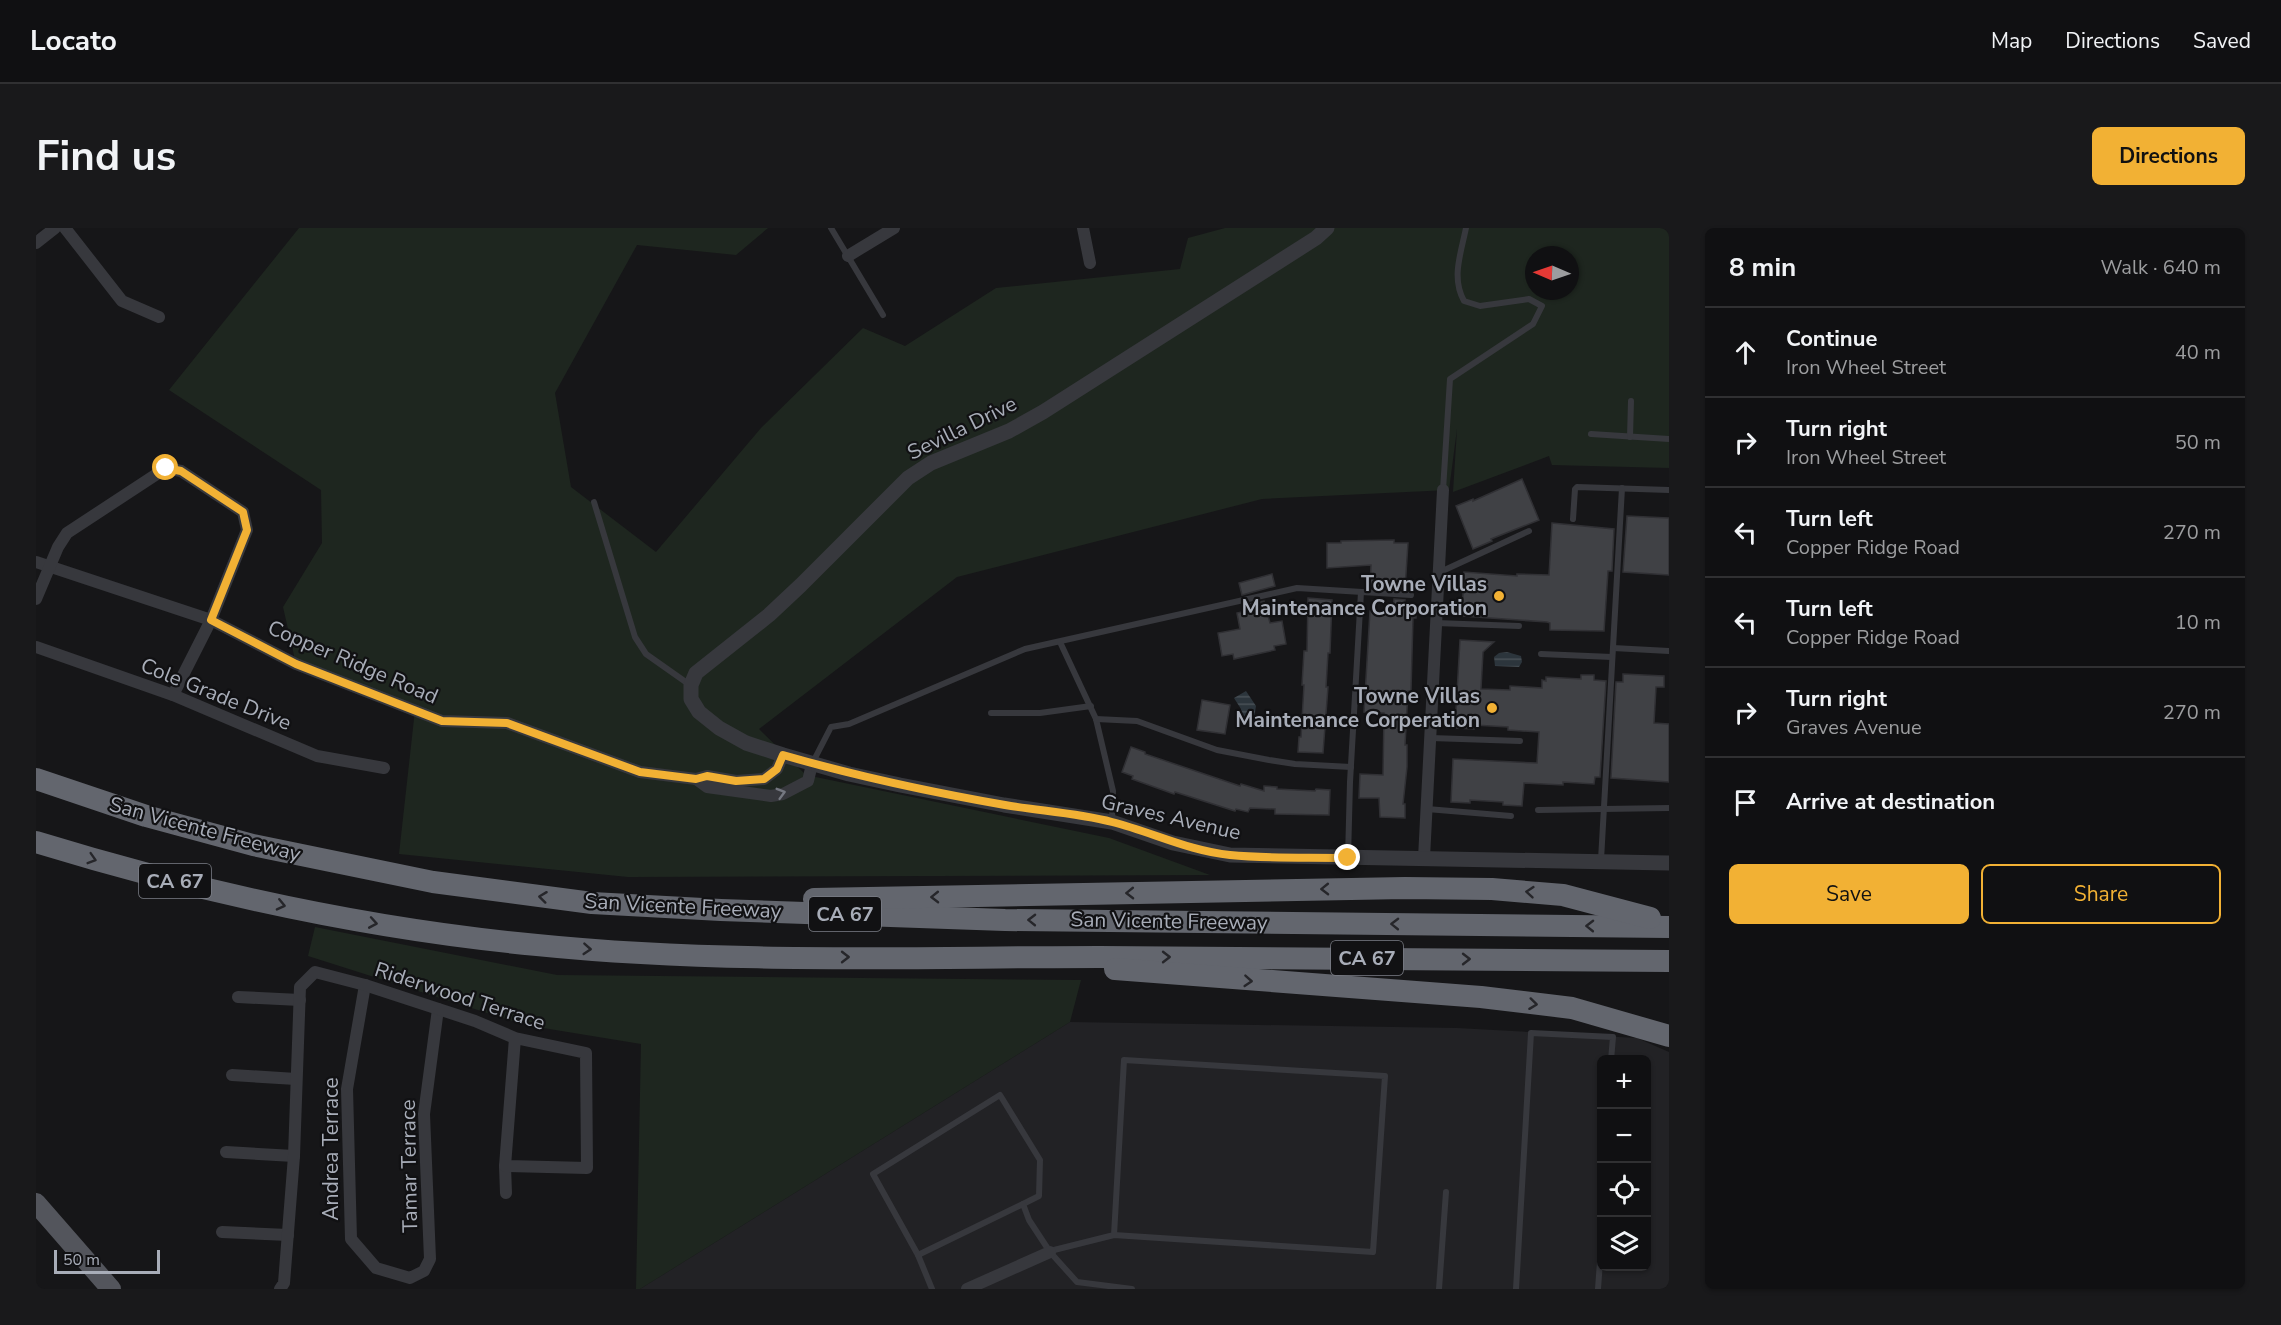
<!DOCTYPE html>
<html lang="en">
<head>
<meta charset="utf-8">
<style>
	body { margin:0; font-family:"Nunito Sans",sans-serif; background:#19191b; color:#f1f3f6 }
	.controls { position:absolute; right:18px; bottom:18px; display:grid; overflow:hidden; border-radius:9px; box-shadow:0 2px 4px #0004 }
	.controls button { width:54px; height:54px; display:grid; place-items:center; padding:0; border:0; border-bottom:2px solid #303032; background:#101012; color:#f1f3f6; font:30px sans-serif }
	.compass { position:absolute; left:1489px; top:18px; width:54px; height:54px; border-radius:50%; background:#101012; box-shadow:0 2px 4px #0004; rotate:272deg }
	.scale { position:absolute; left:18px; bottom:15px; width:106px; box-sizing:border-box; padding-left:6px; border:3px solid #a8adb8; border-top:0; font-size:16px; line-height:21px; white-space:nowrap; color:#a8adb8; -webkit-text-stroke:4px #111113; paint-order:stroke }
	.stop { position:absolute; width:18px; height:18px; margin:-14px; border:4px solid #f2b134; border-radius:50%; background:#fff }
	.stop.end { background:#f2b134; border-color:#fff; box-shadow:0 2px 6px #0008 }
	.list { margin:0; padding:0; list-style:none }
	h2 { display:flex; justify-content:space-between; align-items:center; height:78px; margin:0; padding:0 24px; font-size:26px }
	h2 small { font-size:20px; font-weight:400; color:#9c9d9f }
	.list li { display:grid; grid-template-columns:39px 1fr auto; gap:18px; align-items:center; box-sizing:border-box; height:90px; padding:0 24px; border-top:2px solid #303032 }
	.list b { display:block; font-size:22px; white-space:nowrap }
	.list p { margin:0; font-size:20px; white-space:nowrap; color:#9c9d9f }
	.list em { font-size:20px; font-style:normal; color:#9c9d9f }
	.actions { display:flex; gap:12px; padding:18px 24px }
	.actions a { flex:1; padding:14px 0; border:2px solid #f2b134; border-radius:9px; text-align:center; font-size:21px; color:#f2b134 }
	.actions .main { background:#f2b134; color:#111 }
	.icon { flex:none; width:33px; height:33px; fill:none; stroke:currentColor; stroke-width:2; stroke-linecap:round; stroke-linejoin:round }
	.map { position:relative; flex:none; width:1633px; height:1061px; overflow:hidden; border-radius:9px }
	header { display:flex; align-items:center; gap:36px; box-sizing:border-box; height:84px; padding:0 30px; background:#101012; border-bottom:2px solid #303032 }
	header strong { font-size:28px }
	nav { display:flex; gap:33px; margin-inline-start:auto; font-size:21px }
	.intro { display:flex; align-items:center; justify-content:space-between; box-sizing:border-box; height:144px; padding:0 36px }
	h1 { margin:0; font-size:42px }
	.button { padding:15px 27px; border-radius:9px; background:#f2b134; color:#111; font-size:21px; font-weight:700 }
	main { display:flex; gap:36px; padding:0 36px }
	aside { flex:1; background:#101012; border-radius:9px; box-shadow:0 2px 4px #0004 }
	.map>svg:first-child { display:block }
	.built { fill:#222225; fill-rule:evenodd }
	.green { fill:#1e261f; fill-rule:evenodd }
	.water { fill:url(#water-rules) }
	.building { fill:#404145; stroke:#303034; stroke-width:1.5 }
	.lines { fill:none; stroke-linecap:round; stroke-linejoin:round }
	.service { stroke:#37383d; stroke-width:6 }
	.minor { stroke:#37383d; stroke-width:12 }
	.tertiary { stroke:#37383d; stroke-width:15 }
	.primary { stroke:#53555c; stroke-width:20 }
	.motorway { stroke:#63666e; stroke-width:22 }
	.oneway { stroke:#757881 }
	.oneway2 { stroke:#26262a }
	.route { stroke:#f2b134; stroke-width:8 }
	.poi-dot { fill:#f2b134; stroke:#111113; stroke-width:2 }
	.labels { text-anchor:middle; stroke-width:4.5; stroke-linejoin:round; paint-order:stroke }
	.shield { fill:#111113; stroke:#7b7e86; stroke-width:1.5 }
	.shield-label { font-size:20px; font-weight:bold; fill:#a8adb8 }
	.street-label { font-size:21px; fill:#a8adb8; stroke:#111113 }
	.poi-label { font-size:21px; font-weight:bold; fill:#a8adb8; stroke:#111113; text-anchor:end }
</style>
</head>
<body>
<header>
<strong>Locato</strong>
<nav><a>Map</a><a>Directions</a><a>Saved</a></nav>
</header>
<div class="intro"><h1>Find us</h1><a class="button">Directions</a></div>
<main>
<div class="map">
<svg width="1633" height="1061" viewBox="0 0 1633 1061">
	<defs>
		<pattern id="water-rules" width="6" height="5" patternUnits="userSpaceOnUse" patternTransform="scale(1.5)"><rect width="6" height="5" fill="#2c353c"/><path d="M0 2.5h6" fill="none" stroke="#485056"/></pattern>
	</defs>
	<rect width="100%" height="100%" fill="#161618"/>
	<!-- built -->
	<path class="built" d="M1034,794l387,6 180,10 32,14v237h-1029zM1566,832h44v206h-44z"/>
	<!-- green -->
	<g class="green">
		<path d="M263,0h469l-32,27 -99,-10 -82,148 16,94 85,65 105,-124 102,-100 42,18 91,-58 184,-19 8,-31 37,-10h444v240l-117,-3 -3,-9 -96,36 4,-63 -8,61 -187,9 -305,78 -198,152 47,46 303,63 101,37 -582,2 -229,-23 16,-144 -119,-46 -13,-57 39,-64 -1,-53 -152,-100zM1498,27h36v36h-36z"/>
		<path d="M279,699l242,48 524,5 -11,42 -430,267h-4l5,-245 -116,-19 -217,-69z"/>
	</g>
	<!-- water -->
	<g class="water">
		<path d="M1471,424l14,4 1,6 -3,5 -24,-1 -1,-9 5,-4z"/>
		<path d="M1210,463l10,15 -3,18 -14,-1 2,-14 -7,-11z"/>
	</g>
	<!-- building -->
	<g class="building">
		<path d="M1486,251l17,41 -48,19 1,2 -19,8 -17,-43 17,-7v2z"/>
		<path d="M1591,288l42,2v57l-46,-3z"/>
		<path d="M1516,295l62,6 -2,42h-4l-4,60 -54,-1v-7l-3,-1 -85,-6 2,-44 53,4v-2l32,1z"/>
		<path d="M1358,312v3h14l-3,46 -35,-3 1,-21 -44,3v-25h14v-2z"/>
		<path d="M1236,346l3,12 -33,9 -3,-12z"/>
		<path d="M1272,370l24,2 -2,53h-2l-2,34h2l-5,66 -25,-1 1,-15h2l3,-52h-2l2,-34h3z"/>
		<path d="M1358,371l11,1 -1,5 12,1v12h-3l-2,73h-3l-3,54h2v22l-4,37h2v14l-25,-1 -1,-19h-20l1,-24 23,1 1,-62 -20,-1 6,-101 23,1z"/>
		<path d="M1228,373l6,22 12,-2 4,23 -12,2 1,4 -41,9 -1,-5 -11,2 -4,-23 22,-4 -3,-16 9,-2 -2,-6z"/>
		<path d="M1424,412l34,2 -11,10 -2,37 29,1v-4l32,2v-8l4,1v-4l35,2v-4h13v5l12,1 -6,96h-5l-1,7 -31,-2v3l-39,-2 -2,23 -19,-1v-3l-33,-2v3l-19,-1 2,-43 84,4 2,-31 -31,-2v-3l-34,-2v4l-19,-1z"/>
		<path d="M1587,446l41,2v11h-8l-2,36 15,1v58l-58,-4 5,-96h7z"/>
		<path d="M1166,472l28,5 -5,29 -28,-4z"/>
		<path d="M1095,519l14,5v2l95,32 1,-2 23,7v-5l13,1v2l38,2 1,-2 14,1 -1,25 -54,-1v-5l-25,-1 -2,4 -12,-3 -1,2 -60,-19 -1,2 -42,-15 1,-3 -11,-4z"/>
	</g>
	<g class="lines">
		<!-- service -->
		<g class="service">
			<path d="M795,0l52,87"/>
			<path d="M1555,206l78,5"/>
			<path d="M1594,209l1,-36"/>
			<path d="M1407,262l7,-111 83,-55 9,-18 -13,-7 -49,7 -16,-5c-13,-23 -3,-48 2,-73"/>
			<path d="M558,274l41,135 11,17 44,31"/>
			<path d="M1537,291l2,-30 2,-2 92,3"/>
			<path d="M1402,345l91,-42"/>
			<path d="M1400,395l83,3"/>
			<path d="M1024,414l36,77 17,72 -1,29"/>
			<path d="M1577,420l56,3"/>
			<path d="M1505,426l71,3"/>
			<path d="M955,485h49l51,-7"/>
			<path d="M1060,491l41,2 80,29 52,10 26,4 56,3"/>
			<path d="M1395,510l89,3"/>
			<path d="M777,534l18,-35 18,-3 176,-75 272,-61 114,7"/>
			<path d="M1391,581l84,7"/>
			<path d="M1502,582l131,-2"/>
			<path d="M1312,630l2,-76 11,-190"/>
			<path d="M1565,632l21,-372"/>
			<path d="M1014,1023l64,-16 259,17 12,-176 -261,-16 -10,175"/>
			<path d="M882,1027l-45,-81 127,-79 40,65 -1,36 -16,8"/>
			<path d="M896,1061l-14,-34 105,-51 6,16 21,32 27,30 55,7"/>
			<path d="M1403,1061l7,-97"/>
			<path d="M1480,1061l15,-256 82,4 -2,23"/>
			<path d="M1562,1061l4,-55"/>
		</g>
		<!-- minor -->
		<g class="minor">
			<path d="M29,0l57,73 37,16"/>
			<path d="M1047,0l7,35"/>
			<path d="M0,15l19,-15"/>
			<path d="M812,28l46,-28"/>
			<path d="M0,334l175,58 85,44 146,57 65,2 133,49 56,7 11,-3 29,5 28,-2 13,-10 6,-14"/>
			<path d="M0,371l22,-52 9,-14 99,-65 15,3 62,41 4,18 -36,90 -38,75"/>
			<path d="M0,419l137,48 144,61 67,12"/>
			<path d="M660,551l11,8 64,9 12,-2 25,-13 4,-17"/>
			<path d="M1388,630l19,-368"/>
			<path d="M329,757l-18,104 4,150 25,29 34,10 14,-7 6,-12 -6,-145 14,-105"/>
			<path d="M202,769l62,3"/>
			<path d="M196,847l64,4"/>
			<path d="M190,924l68,4"/>
			<path d="M469,938l1,27"/>
			<path d="M186,1004l66,3"/>
			<path d="M244,1061l4,-6 10,-127 6,-169 15,-15 50,13 110,36 40,17 71,15 1,115 -82,-2 10,-128"/>
			<path d="M931,1061l83,-37"/>
		</g>
		<!-- tertiary -->
		<path class="tertiary" d="M1291,0l-11,10 -273,174 -34,19 -78,32 -23,15 -107,107 -32,30 -73,58 -5,12v14l8,13 20,16 27,15 37,12 66,19 51,11 104,20 108,17 61,21 57,12 439,8"/>
		<!-- primary -->
		<path class="primary" d="M0,975l75,86"/>
		<!-- motorway -->
		<g class="motorway">
			<path d="M0,551l110,37 107,29 180,37 159,21 129,7 284,10 664,7"/>
			<path d="M0,614c163,50 331,87 501,103 186,19 375,12 562,12 190,0 380,2 570,4"/>
			<path d="M778,671l591,-11 87,1 71,6 87,23"/>
			<path d="M1079,741l366,28 91,11 97,28"/>
		</g>
	</g>
	<!-- one-way arrows -->
	<defs><path id="oneway-chevron" d="M-2-3.5L2.5 0L-2 3.5" fill="none" stroke-width="1.6" stroke-linecap="round" stroke-linejoin="round" transform="scale(1.5)"/></defs>
	<use class="oneway" href="#oneway-chevron" transform="translate(745 565) rotate(-16)"/>
	<g class="oneway2">
		<use href="#oneway-chevron" transform="translate(56 631) rotate(17)"/>
		<use href="#oneway-chevron" transform="translate(1289 661) rotate(179)"/>
		<use href="#oneway-chevron" transform="translate(1494 664) rotate(-175)"/>
		<use href="#oneway-chevron" transform="translate(1094 665) rotate(179)"/>
		<use href="#oneway-chevron" transform="translate(507 669) rotate(-173)"/>
		<use href="#oneway-chevron" transform="translate(899 669) rotate(179)"/>
		<use href="#oneway-chevron" transform="translate(245 677) rotate(13)"/>
		<use href="#oneway-chevron" transform="translate(996 692) rotate(-179)"/>
		<use href="#oneway-chevron" transform="translate(337 695) rotate(10)"/>
		<use href="#oneway-chevron" transform="translate(1359 696) rotate(-179)"/>
		<use href="#oneway-chevron" transform="translate(1554 698) rotate(-179)"/>
		<use href="#oneway-chevron" transform="translate(551 721) rotate(4)"/>
		<use href="#oneway-chevron" transform="translate(809 729)"/>
		<use href="#oneway-chevron" transform="translate(1130 729)"/>
		<use href="#oneway-chevron" transform="translate(1430 731)"/>
		<use href="#oneway-chevron" transform="translate(1212 753) rotate(4)"/>
		<use href="#oneway-chevron" transform="translate(1497 776) rotate(7)"/>
	</g>
	<g class="lines">
		<!-- route -->
		<path class="route" d="M130,240l15,3 62,41 4,18 -36,90 85,44 146,57 65,2 133,49 56,7 11,-3 29,5 28,-2 13,-10 6,-14c73,21 147,37 222,50 35,6 72,8 107,17 40,10 77,29 118,33 39,4 79,2 118,3"/>
	</g>
	<!-- markers -->
	<g class="poi-dot">
		<circle cx="1463" cy="368" r="6"/>
		<circle cx="1456" cy="480" r="6"/>
	</g>
	<g class="labels">
		<!-- shield labels -->
		<g class="shield">
			<rect x="103" y="636" width="72" height="34" rx="4.5"/>
			<rect x="773" y="669" width="72" height="34" rx="4.5"/>
			<rect x="1295" y="713" width="72" height="34" rx="4.5"/>
		</g>
		<g class="shield-label">
			<text x="139" y="660">CA 67</text>
			<text x="809" y="693">CA 67</text>
			<text x="1331" y="737">CA 67</text>
		</g>
		<!-- street labels -->
		<g class="street-label">
			<text transform="translate(926 200) rotate(-26)" y="7">Sevilla Drive</text>
			<text transform="translate(317 434) rotate(23)" y="7">Copper Ridge Road</text>
			<text transform="translate(180 466) rotate(22)" y="7">Cole Grade Drive</text>
			<text transform="translate(1135 589) rotate(13)" y="7">Graves Avenue</text>
			<text transform="translate(169 601) rotate(15)" y="7">San Vicente Freeway</text>
			<text transform="translate(647 678) rotate(3)" y="7">San Vicente Freeway</text>
			<text transform="translate(1133 693) rotate(1)" y="7">San Vicente Freeway</text>
			<text transform="translate(424 768) rotate(18)" y="7">Riderwood Terrace</text>
			<text transform="translate(295 921) rotate(-90)" y="7">Andrea Terrace</text>
			<text transform="translate(373 938) rotate(-91)" y="7">Tamar Terrace</text>
		</g>
		<!-- poi labels -->
		<g class="poi-label">
			<text x="1451" y="363">Towne Villas<tspan x="1451" dy="24">Maintenance Corporation</tspan></text>
			<text x="1444" y="475">Towne Villas<tspan x="1444" dy="24">Maintenance Corperation</tspan></text>
		</g>
	</g>
</svg>
<div class="controls">
<button>+</button>
<button>−</button>
<button><svg class="icon" aria-label="locate" viewBox="0 0 24 24"><circle cx="12" cy="12" r="6"/><path d="M12 2v4M12 18v4M2 12h4M18 12h4"/></svg></button>
<button><svg class="icon" aria-label="layers" viewBox="0 0 24 24"><path d="M12 4l9 5-9 5-9-5zM3 14l9 5 9-5"/></svg></button>
</div>
<svg class="compass" viewBox="-18 -18 36 36"><path d="M0-13l5 13h-10z" fill="#e53935"/><path d="M0 13l5-13h-10z" fill="#9c9d9f"/></svg>
<div class="scale">50 m</div>
<div class="stop" style="left:130px;top:240px"></div>
<div class="stop end" style="left:1312px;top:630px"></div>
</div>
<aside>
<h2>8 min<small>Walk · 640 m</small></h2>
<ul class="list">
<li><svg class="icon" aria-label="ahead" viewBox="0 0 24 24"><path d="M12 20V5M6 11l6-6 6 6"/></svg><div><b>Continue</b><p>Iron Wheel Street</p></div><em>40 m</em></li>
<li><svg class="icon" aria-label="right" viewBox="0 0 24 24"><path d="M7 20v-9h11M14 6l5 5-5 5"/></svg><div><b>Turn right</b><p>Iron Wheel Street</p></div><em>50 m</em></li>
<li><svg class="icon" aria-label="left" viewBox="0 0 24 24"><path d="M17 20v-9H6M10 6l-5 5 5 5"/></svg><div><b>Turn left</b><p>Copper Ridge Road</p></div><em>270 m</em></li>
<li><svg class="icon" aria-label="left" viewBox="0 0 24 24"><path d="M17 20v-9H6M10 6l-5 5 5 5"/></svg><div><b>Turn left</b><p>Copper Ridge Road</p></div><em>10 m</em></li>
<li><svg class="icon" aria-label="right" viewBox="0 0 24 24"><path d="M7 20v-9h11M14 6l5 5-5 5"/></svg><div><b>Turn right</b><p>Graves Avenue</p></div><em>270 m</em></li>
<li><svg class="icon" aria-label="arrive" viewBox="0 0 24 24"><path d="M6 21V4h12l-3 4 3 4H6"/></svg><div><b>Arrive at destination</b></div></li>
</ul>
<div class="actions"><a class="main">Save</a><a>Share</a></div>
</aside>
</main>
</body>
</html>
